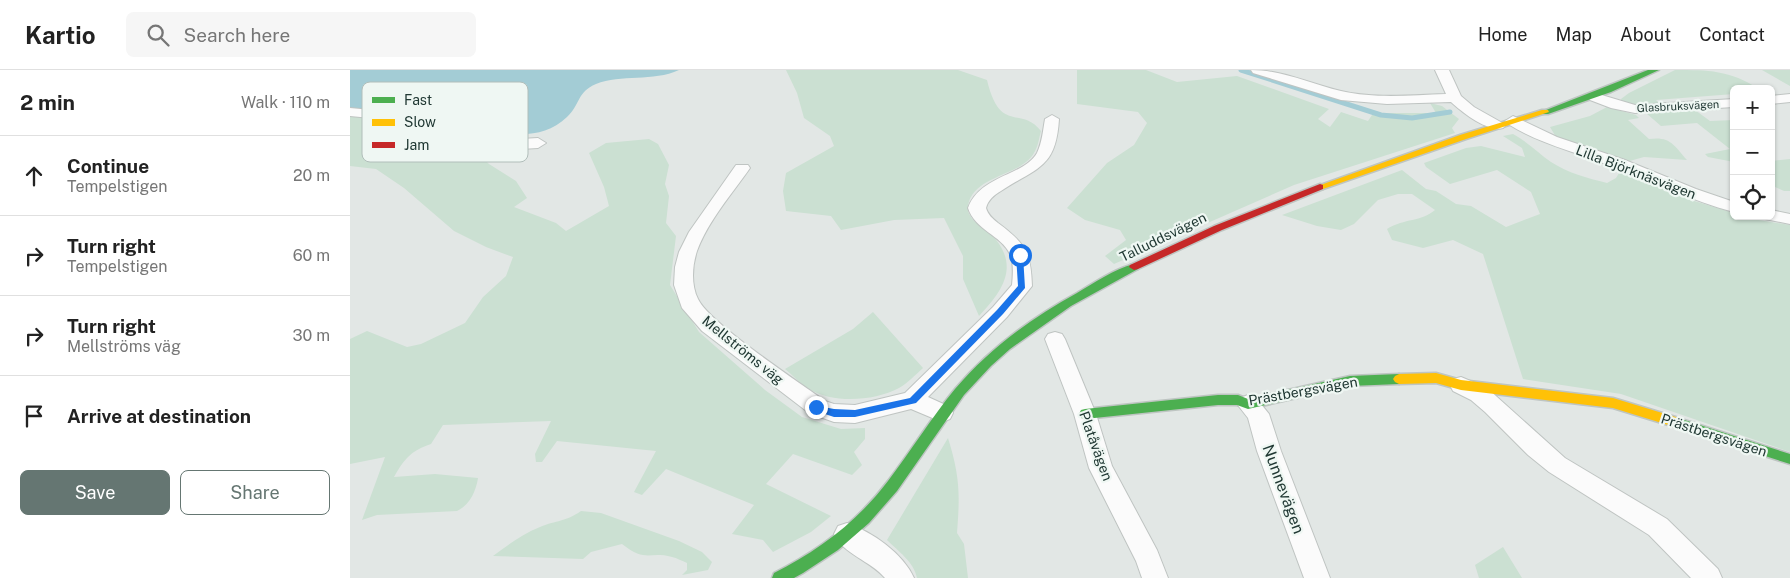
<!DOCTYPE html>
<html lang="en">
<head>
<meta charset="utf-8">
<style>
	body { margin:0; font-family:"Public Sans",sans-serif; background:#f6f6f6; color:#222 }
	.controls { position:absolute; right:15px; top:15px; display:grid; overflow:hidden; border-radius:8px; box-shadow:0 1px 4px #0004 }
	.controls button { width:45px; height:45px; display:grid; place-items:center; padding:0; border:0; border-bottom:1px solid #e0e0e0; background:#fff; color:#222; font:25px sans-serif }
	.stop { position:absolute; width:15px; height:15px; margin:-11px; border:4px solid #1a73e8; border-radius:50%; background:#fff }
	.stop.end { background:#1a73e8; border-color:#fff; box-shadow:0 1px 5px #0008 }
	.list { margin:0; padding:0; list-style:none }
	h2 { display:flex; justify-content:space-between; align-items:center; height:65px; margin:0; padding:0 20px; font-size:21px }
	h2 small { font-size:16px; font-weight:400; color:#767676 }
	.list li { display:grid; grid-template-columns:32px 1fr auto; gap:15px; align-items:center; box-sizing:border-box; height:80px; padding:0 20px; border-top:1px solid #e0e0e0 }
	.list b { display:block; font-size:19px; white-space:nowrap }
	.list p { margin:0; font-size:16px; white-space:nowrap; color:#767676 }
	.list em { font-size:16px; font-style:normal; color:#767676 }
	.actions { display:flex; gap:10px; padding:15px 20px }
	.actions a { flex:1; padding:11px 0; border:1px solid #657672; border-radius:8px; text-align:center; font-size:18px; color:#657672 }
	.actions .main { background:#657672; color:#fff }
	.icon { flex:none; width:28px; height:28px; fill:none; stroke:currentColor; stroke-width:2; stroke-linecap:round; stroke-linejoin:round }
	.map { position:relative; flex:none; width:1440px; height:508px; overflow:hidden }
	header { display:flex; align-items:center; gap:30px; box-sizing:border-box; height:70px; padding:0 25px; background:#fff; border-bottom:1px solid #e0e0e0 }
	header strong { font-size:24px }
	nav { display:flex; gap:28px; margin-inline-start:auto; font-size:18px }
	.search { width:350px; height:45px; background:#f6f6f6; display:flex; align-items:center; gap:12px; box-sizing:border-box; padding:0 18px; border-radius:8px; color:#767676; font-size:19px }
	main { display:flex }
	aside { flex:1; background:#fff }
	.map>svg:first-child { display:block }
	.green { fill:#cbe0d2 }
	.water { fill:#a3ccd5 }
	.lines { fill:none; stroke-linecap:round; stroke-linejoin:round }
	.stream { stroke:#a3ccd5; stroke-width:5 }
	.street-casing { stroke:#bfc4c2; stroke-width:2 }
	.fast-casing { stroke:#bec5c2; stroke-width:3 }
	.slow-casing { stroke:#bec5c2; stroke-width:3 }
	.jam-casing { stroke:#bec5c2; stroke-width:3 }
	.street { fill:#fbfbfb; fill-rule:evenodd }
	.fast { fill:#4caf50; fill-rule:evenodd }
	.slow { fill:#ffc107; fill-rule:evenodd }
	.jam { fill:#c62828; fill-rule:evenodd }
	.route { fill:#1a73e8 }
	.labels { text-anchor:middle; stroke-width:4.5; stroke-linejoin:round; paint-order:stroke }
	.far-street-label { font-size:11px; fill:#213934; stroke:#eff7f3 }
	.street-label { font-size:14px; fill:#213934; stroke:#eff7f3 }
	.near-street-label { font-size:16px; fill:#213934; stroke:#eff7f3 }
	.key { fill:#eff7f3; stroke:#b1beba; stroke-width:1 }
	.key-label { font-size:14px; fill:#213934 }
</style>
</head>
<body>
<header>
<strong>Kartio</strong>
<div class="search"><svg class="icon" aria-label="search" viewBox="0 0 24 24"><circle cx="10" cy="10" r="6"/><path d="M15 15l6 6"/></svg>Search here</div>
<nav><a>Home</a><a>Map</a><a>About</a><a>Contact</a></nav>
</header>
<main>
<aside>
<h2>2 min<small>Walk · 110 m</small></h2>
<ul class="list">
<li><svg class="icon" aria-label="ahead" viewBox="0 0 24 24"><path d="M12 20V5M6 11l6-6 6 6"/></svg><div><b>Continue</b><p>Tempelstigen</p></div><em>20 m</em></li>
<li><svg class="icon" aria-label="right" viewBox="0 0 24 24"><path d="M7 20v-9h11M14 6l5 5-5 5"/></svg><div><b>Turn right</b><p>Tempelstigen</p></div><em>60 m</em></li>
<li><svg class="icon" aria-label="right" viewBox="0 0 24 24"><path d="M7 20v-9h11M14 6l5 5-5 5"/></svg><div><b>Turn right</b><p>Mellströms väg</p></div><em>30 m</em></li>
<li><svg class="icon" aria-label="arrive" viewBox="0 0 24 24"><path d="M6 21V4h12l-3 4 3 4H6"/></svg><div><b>Arrive at destination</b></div></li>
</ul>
<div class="actions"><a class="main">Save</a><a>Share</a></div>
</aside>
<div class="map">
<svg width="1440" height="508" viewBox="0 0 1440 508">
	<rect width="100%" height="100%" fill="#e2e7e5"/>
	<!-- green -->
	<g class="green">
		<path d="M436,0h172l29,10c13,55 34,25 54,51 -2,7 -3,16 -7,22 -14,24 -61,22 -66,53 -2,13 15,21 23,28 30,31 12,57 -12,82l-16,-37v-23l-19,-38 -50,2 -53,10 -10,-14 -45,-5 -3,-20 3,-18 48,-27 -4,-10 -26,-18 -7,-25z"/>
		<path d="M727,0h69l31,12 60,-6 92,33 -11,10 12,8 11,-15 27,9 4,-6 8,-2h56l-6,-10 12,3 17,13 -7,9 3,5 -161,52 -180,79 -9,-8 21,-16 -6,-10 -35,-10 -18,-12 40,-45 27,-18 13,-22 -9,-11 -61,-8z"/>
		<path d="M1325,0c33,0 55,0 84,19h-25v5l-78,6 4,4h-29l-9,-2 -1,-3 8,-6z"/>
		<path d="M1412,0h28v16z"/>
		<path d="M1257,37l29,8 3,3 -11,2 21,19c21,-3 25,6 38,21l-43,-3 -18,5 -36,-15 -34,-10 -6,-10 40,-11z"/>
		<path d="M1345,40l15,11 24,-1v42l-26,-5 -3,-3 25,-5 -33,-26 -36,3 -15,-13z"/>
		<path d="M0,46l67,6 74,22 -14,8 12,12 27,17 11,17 -13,9 42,16 10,8 43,-25 -5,-19 -15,-34 17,-10 43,-4 9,5 11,21 -4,19 4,12 -3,27 10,13 -6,49 29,47 66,58 37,27 39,12 24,-1v11l-11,13 8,13 -10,10 -59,-21 -27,30 65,32 -20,16 -38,20 -10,-12 -31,-6 22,-29 -88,-36 -24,26 -8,-3 22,-41 -99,-10 -15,21h-6l-1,-8 16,-33 -108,4 -12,19c-19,6 -27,15 -37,33l41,-3 43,4c-2,13 -8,27 -21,33l-80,4 -15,5 23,-63 -35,7v-125l17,-8 40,16 14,-3 44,-21 18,-26 23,-21 7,-19 -27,-10 -32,-16 -50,-43 -28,-19 -26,-3z"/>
		<path d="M1163,64c15,8 25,19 38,28 17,11 36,16 56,21l9,-5 6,-10 69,32 43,13v3l56,9v227l-169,-58 -98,-15 -40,-125 -30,-14 -30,8 -31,-8 -5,-11c18,-11 34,-7 48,-19l-23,-16h-14l-20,6 -24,24 -13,6 -24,-4 -35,-11 120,-45 24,19 10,2 20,13 15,2 35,21 34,-13 -9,-22 -34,-22 -47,14 -24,-17 -2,-4 42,-15 15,-2 44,11 -3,-9 -19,-12z"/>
		<path d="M1440,89v32h-6l-13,-6v-24z"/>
		<path d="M523,242l50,56c-8,7 -15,15 -24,20 -25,13 -65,16 -90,1 -9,-5 -16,-14 -24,-20l68,-40z"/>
		<path d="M598,368c12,39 12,56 9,95l7,11 4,34h-51c-3,-16 -19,-27 -30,-38z"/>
		<path d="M231,441l20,2 78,28 23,11 10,10 -4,8 -26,5 5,-5v-7c-5,-2 -10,-5 -15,-6 -23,-6 -26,6 -50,-13l-31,8 -8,7 -90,-3c15,-11 29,-22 47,-29 17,-7 25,-5 41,-16z"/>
		<path d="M1153,477l19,31h-43l-4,-13z"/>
	</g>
	<!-- water -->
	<path class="water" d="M0,0h329c-26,12 -58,4 -83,14 -19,8 -16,21 -29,33 -32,30 -74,13 -110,6l-4,-4 -39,-11 -64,2z"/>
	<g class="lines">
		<!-- stream -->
		<path class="stream" d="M891,0l140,45 31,3 38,-6"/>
		<defs>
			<g id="street">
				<path d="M901,0c32,0 59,14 90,21 34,8 71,4 105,3l-11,-24h14l12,26 13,11 32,18 -3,3c-16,4 -40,-15 -52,-26l-64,2 -46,-4 -88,-27z"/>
				<path d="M1245,23l40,12 99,-6v8l-99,6 -24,-5 -21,-8 -2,-3 2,-3z"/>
				<path d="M1440,24v8l-19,2v-8z"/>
				<path d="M0,38l63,6 92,26 33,-2 8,5 -8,5 -34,2 -92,-28 -62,-6z"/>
				<path d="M702,45l7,4c-3,50 -22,48 -58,72 -7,4 -13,9 -15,17 2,7 7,11 12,15 27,20 33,29 34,63l-25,31 -79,80 22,10 3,6 -3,6 -8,3 -31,-13 -56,14 -21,-1 -25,-9 -107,-82 -20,-23 -8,-23 1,-18 4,-15 10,-20 47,-67h12l2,3c-18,26 -42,53 -53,83 -5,15 -6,34 1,48 11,24 101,83 127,102l9,3 21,1 50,-12 88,-86 19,-22c1,-10 2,-22 -2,-31 -9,-19 -35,-24 -42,-46 12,-33 56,-32 69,-55 5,-10 6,-23 8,-34z"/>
				<path d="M1163,46l44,21 68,23 71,29 38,13v10c-43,-11 -81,-31 -123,-46 -35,-14 -71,-22 -103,-42l-3,-3z"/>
				<path d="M1421,140l19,4v10l-25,-5 -2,-3h8z"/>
				<path d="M705,262l7,2 3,5 31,75 16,52 45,84 11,28h-26l-6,-17 -47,-93 -15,-54 -29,-75 3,-5z"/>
				<path d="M1111,307l26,11 78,70 102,61 51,50 4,9h-31l-42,-43 -100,-63 -21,-17 -43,-43 -14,-12 -18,-9 -3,-6 3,-6z"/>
				<path d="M898,325l8,3 13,16 12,37 49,127h-26l-47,-127 -9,-33 -11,-14 3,-6z"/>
				<path d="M497,453c25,9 56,30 67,55h-29c-14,-17 -42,-24 -51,-44l4,-8z"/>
			</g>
			<g id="fast">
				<path d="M1298,0h11l-48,22 -63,22h-6l-1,-2z"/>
				<path d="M784,194l5,3 -1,2 -67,37 -61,43 -19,17 -27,29 -67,96 -28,32 -31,27 -35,23 -9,5h-22l2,-5c44,-22 84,-52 114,-92 23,-30 43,-63 67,-92 34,-40 76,-71 122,-96 17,-10 37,-24 57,-29z"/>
				<path d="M1049,304l4,2 2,3 -2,3 -4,2 -49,2 -102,23 -11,-4h-19l-133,14 -4,-1 -2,-4 2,-4 4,-1 133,-14h20l10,4 102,-23z"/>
				<path d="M1328,348l112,36v10l-116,-37 -2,-4 2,-4z"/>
			</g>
			<g id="slow">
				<path d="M1192,40h6l1,2 -83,27 -143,50h-6l-2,-2 145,-52z"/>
				<path d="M1086,303l25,7 152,18 69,21 2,4 -2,4 -4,1 -65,-20 -152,-18 -25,-7 -37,1 -4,-2 -2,-3 2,-3 4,-2z"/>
			</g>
			<path id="jam" d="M970,114l3,1v4l-101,41 -84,39 -4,1 -5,-3 1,-2 84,-39z"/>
		</defs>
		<!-- street casing -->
		<use href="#street" class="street-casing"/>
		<!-- fast casing -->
		<use href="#fast" class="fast-casing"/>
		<!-- slow casing -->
		<use href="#slow" class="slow-casing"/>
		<!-- jam casing -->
		<use href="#jam" class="jam-casing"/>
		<!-- street -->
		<use href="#street" class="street"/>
		<!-- fast -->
		<use href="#fast" class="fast"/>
		<!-- slow -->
		<use href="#slow" class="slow"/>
		<!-- jam -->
		<use href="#jam" class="jam"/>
	</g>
	<!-- route -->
	<path class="route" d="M670,183l3,2 2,33 -22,26 -87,89 -61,14h-21l-21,-7v-5l21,4 21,1 55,-12 87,-88 21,-24 -2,-31z"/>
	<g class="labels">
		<!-- far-street labels -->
		<g class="far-street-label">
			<text transform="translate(1328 36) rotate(-3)" y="4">Glasbruksvägen</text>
		</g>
		<!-- street labels -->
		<g class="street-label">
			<text transform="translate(1286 102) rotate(21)" y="5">Lilla Björknäsvägen</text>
			<text transform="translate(813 167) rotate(-26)" y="5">Talluddsvägen</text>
			<text transform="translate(393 280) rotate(39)" y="5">Mellströms väg</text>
			<text transform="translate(953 321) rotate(-10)" y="5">Prästbergsvägen</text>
			<text transform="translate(1364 365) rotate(18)" y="5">Prästbergsvägen</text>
			<text transform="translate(746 376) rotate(70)" y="5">Platåvägen</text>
		</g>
		<!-- near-street labels -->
		<g class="near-street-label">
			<text transform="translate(934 419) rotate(70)" y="6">Nunnevägen</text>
		</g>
	</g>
	<!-- legend -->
	<rect x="12" y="12" width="166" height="80" rx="8" class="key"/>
	<rect x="22" y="27" width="23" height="6" fill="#4caf50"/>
	<rect x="22" y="49" width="23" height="7" fill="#ffc107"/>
	<rect x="22" y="72" width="23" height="6" fill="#c62828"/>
	<g class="key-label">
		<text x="54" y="35">Fast</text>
		<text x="54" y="57">Slow</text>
		<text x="54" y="80">Jam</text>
	</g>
</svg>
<div class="controls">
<button>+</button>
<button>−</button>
<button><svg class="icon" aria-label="locate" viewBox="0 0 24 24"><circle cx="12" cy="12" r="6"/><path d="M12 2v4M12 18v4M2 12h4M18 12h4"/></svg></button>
</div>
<div class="stop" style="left:670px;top:185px"></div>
<div class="stop end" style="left:466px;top:337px"></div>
</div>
</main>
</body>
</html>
